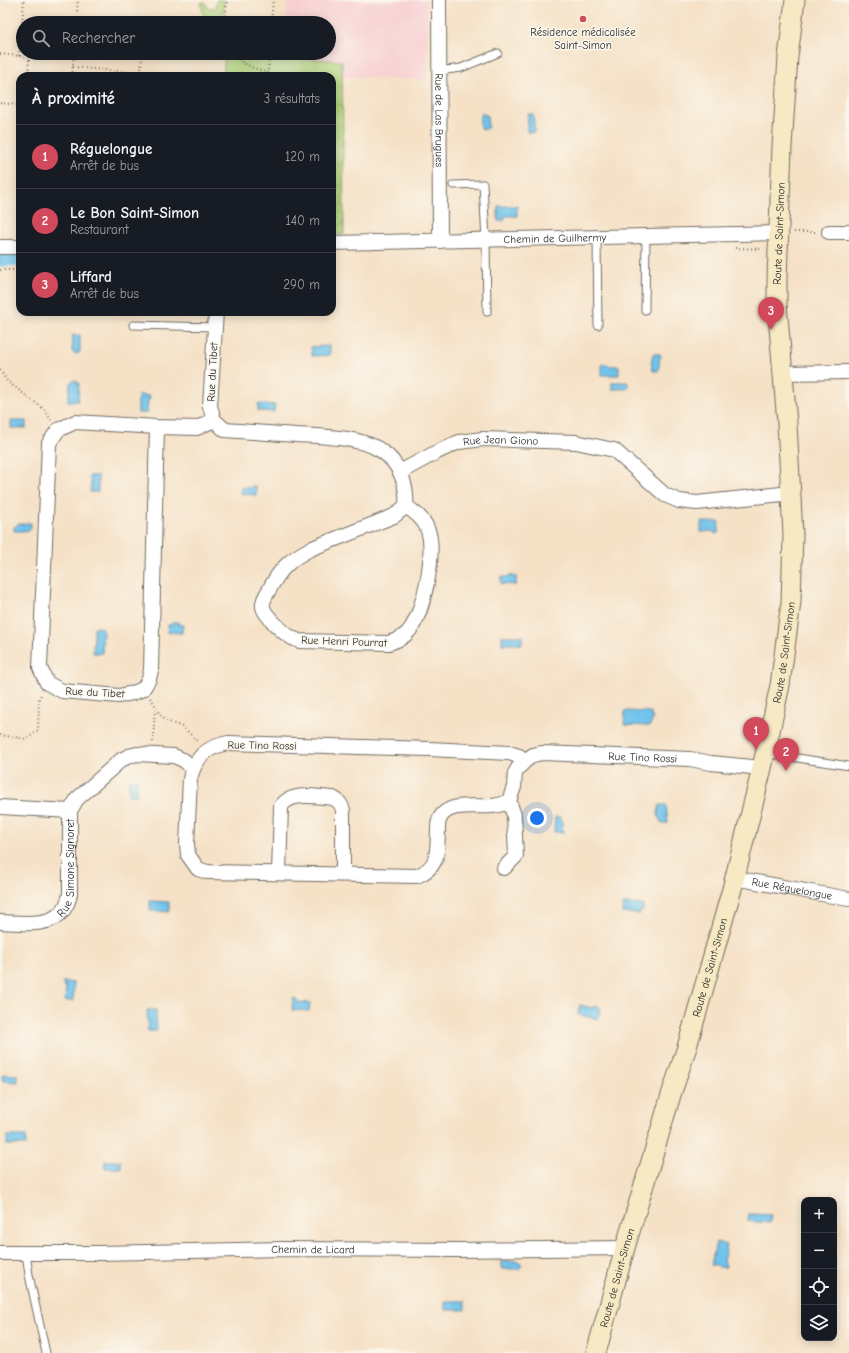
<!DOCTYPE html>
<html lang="fr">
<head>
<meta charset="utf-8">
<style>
	body { margin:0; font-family:"Comic Neue",sans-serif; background:#242831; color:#f1f3f6 }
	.controls { position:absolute; right:12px; bottom:12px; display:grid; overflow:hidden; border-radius:8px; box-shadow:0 2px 10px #0003 }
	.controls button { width:36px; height:36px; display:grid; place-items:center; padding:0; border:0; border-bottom:1px solid #363941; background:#171b24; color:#f1f3f6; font:20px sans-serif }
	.you { position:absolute; left:537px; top:818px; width:14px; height:14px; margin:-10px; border:3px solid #fff; border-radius:50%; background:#1a73e8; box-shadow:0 0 0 6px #1a73e833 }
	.badge { display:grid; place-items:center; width:26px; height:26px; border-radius:50%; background:#d1495b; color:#fff; font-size:13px; font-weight:700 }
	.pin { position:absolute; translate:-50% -33px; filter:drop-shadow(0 1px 2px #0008) }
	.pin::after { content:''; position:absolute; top:21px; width:14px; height:12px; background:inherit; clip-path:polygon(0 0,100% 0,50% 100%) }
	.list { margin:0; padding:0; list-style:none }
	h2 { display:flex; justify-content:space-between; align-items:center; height:52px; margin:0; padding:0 16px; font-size:17px }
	h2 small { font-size:13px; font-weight:400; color:#9ea1a6 }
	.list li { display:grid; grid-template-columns:26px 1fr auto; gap:12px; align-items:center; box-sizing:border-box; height:64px; padding:0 16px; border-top:1px solid #363941 }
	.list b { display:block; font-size:15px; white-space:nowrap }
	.list p { margin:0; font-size:13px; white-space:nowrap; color:#9ea1a6 }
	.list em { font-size:13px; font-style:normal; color:#9ea1a6 }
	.icon { flex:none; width:22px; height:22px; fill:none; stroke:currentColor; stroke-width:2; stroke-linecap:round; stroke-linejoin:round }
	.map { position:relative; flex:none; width:849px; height:1353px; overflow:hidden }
	.search { position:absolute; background:#171b24; box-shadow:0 2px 10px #0003; left:16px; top:16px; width:320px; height:44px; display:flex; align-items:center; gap:10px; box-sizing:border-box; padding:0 14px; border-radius:22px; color:#9ea1a6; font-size:15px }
	.panel { position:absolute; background:#171b24; box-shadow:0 2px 10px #0003; left:16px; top:72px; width:320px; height:244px; border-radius:12px }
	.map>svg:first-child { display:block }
	.built { fill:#f7cfd1 }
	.grass { fill:#b1d57e; stroke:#6e8054 }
	.park { fill:url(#park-tufts); stroke:#6e8054 }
	.water { fill:#6fc3ec; stroke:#4d778c }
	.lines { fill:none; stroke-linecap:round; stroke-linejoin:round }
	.canal { stroke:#6fc3ec; stroke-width:13 }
	.service-casing { stroke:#726b61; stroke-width:9 }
	.minor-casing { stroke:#726b61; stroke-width:16 }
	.secondary-casing { stroke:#726b61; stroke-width:21 }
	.path { stroke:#726b61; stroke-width:2; stroke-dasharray:1 3; stroke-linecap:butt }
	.service { stroke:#fff; stroke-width:7 }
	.minor { stroke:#fff; stroke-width:14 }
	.secondary { stroke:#f6e9c3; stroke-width:19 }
	.poi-dot { fill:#d1495b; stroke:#fbf7ec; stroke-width:1.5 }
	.labels { text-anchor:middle; stroke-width:3; stroke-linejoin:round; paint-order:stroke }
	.poi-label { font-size:11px; fill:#2b2b2b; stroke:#fbf7ec }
	.street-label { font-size:11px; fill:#2b2b2b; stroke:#fbf7ec }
</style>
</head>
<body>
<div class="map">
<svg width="849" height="1353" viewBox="0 0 849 1353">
	<defs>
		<pattern id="park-tufts" width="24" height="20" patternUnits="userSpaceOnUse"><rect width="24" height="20" fill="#b1d57e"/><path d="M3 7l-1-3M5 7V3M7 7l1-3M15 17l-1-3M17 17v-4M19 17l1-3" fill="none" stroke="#98b76d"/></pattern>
	</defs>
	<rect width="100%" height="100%" fill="#fbf7ec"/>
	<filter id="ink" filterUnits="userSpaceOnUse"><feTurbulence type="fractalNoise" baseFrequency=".025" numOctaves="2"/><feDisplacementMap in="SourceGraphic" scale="8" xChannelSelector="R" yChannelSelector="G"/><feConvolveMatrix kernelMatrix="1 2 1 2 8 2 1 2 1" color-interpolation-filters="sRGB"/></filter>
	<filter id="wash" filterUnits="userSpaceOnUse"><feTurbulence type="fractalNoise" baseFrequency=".012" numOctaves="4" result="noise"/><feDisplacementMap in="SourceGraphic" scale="16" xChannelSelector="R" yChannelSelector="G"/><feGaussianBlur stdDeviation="0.9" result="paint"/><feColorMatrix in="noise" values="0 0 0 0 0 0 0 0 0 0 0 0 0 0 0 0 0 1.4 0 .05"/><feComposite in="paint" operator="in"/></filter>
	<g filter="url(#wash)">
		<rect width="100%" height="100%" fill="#f5e1c6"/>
		<!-- built -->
		<path class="built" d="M288,0h139l1,80 -86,-3v-16l-59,-4v-4h46v-30h-43z"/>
		<!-- grass -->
		<path class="grass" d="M217,0h7l-2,23 -18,-6 -3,-14 4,-1 2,6h8z"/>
		<!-- park -->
		<path class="park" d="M224,53h59v4l59,4 2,173 -12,1v-159h-108z"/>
		<!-- water -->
		<g class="water">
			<path d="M482,113l5,2 1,12 -4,3 -3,-2c-2,-2 -1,-9 -1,-13z"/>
			<path d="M528,114h5l2,18h-8z"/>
			<path d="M498,206h19v10h-12l-1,5h-6z"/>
			<path d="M73,335h7v17l-3,2 -5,-2z"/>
			<path d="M330,346v9l-18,1 -1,-9z"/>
			<path d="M653,354h7l1,3c-3,4 -1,9 -3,14h-5l-2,-8z"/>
			<path d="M602,364h5l1,2h11v9h-17z"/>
			<path d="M74,380l5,3 -1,18h-10l2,-18z"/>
			<path d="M612,382h15l2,4 -3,3h-14z"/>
			<path d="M138,395l10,1 2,1v2l-2,1 -1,13h-9z"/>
			<path d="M258,404l17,1 -1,7 -16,-1z"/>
			<rect x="11" y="421" width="15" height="7"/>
			<path d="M90,476h8v16h-8l1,-11 -2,-2z"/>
			<path d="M252,486h4v9l-15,-1 1,-7 9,1z"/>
			<path d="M701,522h18l-1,11 -3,1 -2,-3 -12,1z"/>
			<path d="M26,523h5v5l-4,3h-13v-4l4,-3h7z"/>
			<path d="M511,575l5,2v8l-15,-1v-7h9z"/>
			<path d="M173,622h5l1,3h4l-1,8 -15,-1 1,-7h3z"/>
			<path d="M94,627l9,1 -1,25h-9z"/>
			<rect x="502" y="636" width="20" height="8"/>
			<path d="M625,711l26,1v3l2,4 -3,7 -26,-1z"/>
			<rect x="129" y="780" width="8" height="15"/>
			<path d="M659,805h7l2,18 -6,1 -4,-9z"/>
			<path d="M555,817h6l2,15h-9z"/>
			<path d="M150,901l19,1v10l-19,-1z"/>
			<path d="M623,904l20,1v6h-3v3l-18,-1z"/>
			<path d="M63,982l11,1 -1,18h-8l1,-14 -3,-1z"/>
			<path d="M293,998l4,1v3l13,1 -1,8 -17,-1z"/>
			<path d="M580,1005l14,3 1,-2 5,1 -2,12 -20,-4z"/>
			<path d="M147,1010h9l1,21h-9z"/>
			<path d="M3,1074l15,1v7l-15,-1z"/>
			<rect x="7" y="1136" width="19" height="9"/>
			<rect x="105" y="1161" width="16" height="7"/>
			<path d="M749,1214l22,1 -1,8 -22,-2z"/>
			<path d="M716,1242l11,3 -4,16 3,5 -1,2 -14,-3z"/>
			<path d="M503,1261h16l3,4 -3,4h-16l-1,-1v-6z"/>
			<rect x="445" y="1301" width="20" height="9"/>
		</g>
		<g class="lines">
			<!-- canal -->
			<path class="canal" d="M0,260l20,-1"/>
		</g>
	</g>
	<g filter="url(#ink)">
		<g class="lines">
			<defs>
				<g id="service">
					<path d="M439,71l22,-3 37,-15"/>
					<path d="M453,185l30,-1 3,56 1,72"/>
					<path d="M597,238l1,87"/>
					<path d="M645,310l1,-73"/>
					<path d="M133,325l82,2"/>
					<path d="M766,753l83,13"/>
					<path d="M26,1253l3,22 17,78"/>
				</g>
				<g id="minor">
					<path id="s1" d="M439,0l1,241"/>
					<path d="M829,232h20"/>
					<path id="s2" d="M332,243l447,-10"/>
					<path d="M0,247h20"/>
					<path d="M216,312l-6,94 4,14 11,10c24,2 48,3 71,5 24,1 64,2 84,15 19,12 28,34 26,56 8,6 17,12 21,22 10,21 -3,85 -18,103 -5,7 -12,9 -20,12l-90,-2c-11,-4 -17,-10 -25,-18 -4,-5 -10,-10 -11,-16 -1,-6 3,-12 6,-17 11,-21 20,-30 41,-41l84,-33 12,-10"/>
					<path d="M782,373l67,-1"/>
					<path d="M157,427l-6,243 -2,9 -6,10 -10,4 -14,3 -57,-5 -15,-8 -7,-15 9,-225 9,-13 17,-8 82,5 40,1 17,-8"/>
					<path id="s3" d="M400,472l37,-20 22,-10 24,-3 93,3 38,8 51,45 14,6 18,2 94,-10"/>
					<path id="s4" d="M525,761l-6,-5 -10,-3 -80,-4 -201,-6c-21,4 -33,14 -38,36l-3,65 1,11 10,14 9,3 210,4c23,-10 20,-24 21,-46 0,-6 0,-10 4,-15 14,-17 48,-2 67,-14l5,-14 1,-14 3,-5 7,-7 8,-6 9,-2 148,6 21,4 51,5"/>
					<path d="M0,807l70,4"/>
					<path d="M504,868l12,-12 -2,-41 -5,-14"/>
					<path d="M279,873l2,-67c11,-15 35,-9 52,-8 6,3 8,6 10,12v64"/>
					<path id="s5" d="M735,878l114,21"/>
					<path id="s6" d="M0,922c28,1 63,8 70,-28v-83l7,-12 44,-39 8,-4 8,-2 37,2 11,5 7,8"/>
					<path id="s7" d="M0,1253h99l183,-4 176,1 167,-2"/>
				</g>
				<g id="secondary">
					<path id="s8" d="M596,1353l29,-105 46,-153 16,-48 45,-158 30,-121 18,-83 11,-83 2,-67 -6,-112 -10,-119v-25l5,-132 6,-90 7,-57"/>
				</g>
			</defs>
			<!-- service casing -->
			<use href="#service" class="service-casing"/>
			<!-- minor casing -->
			<use href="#minor" class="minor-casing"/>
			<!-- secondary casing -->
			<use href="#secondary" class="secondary-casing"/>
			<!-- path -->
			<g class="path">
				<path d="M77,20l44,3"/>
				<path d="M76,23l2,-23"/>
				<path d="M225,23l2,-23"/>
				<path d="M271,23l2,-23"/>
				<path d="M23,25h-1l2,-25"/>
				<path d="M233,53c8,12 23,16 35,20"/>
				<path d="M269,53l-1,20 2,3"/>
				<path d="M0,54l29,3 -1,19"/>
				<path d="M19,56l3,-31"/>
				<path d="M73,67l100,9"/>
				<path d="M141,73l1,-20"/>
				<path d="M72,76l2,-23"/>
				<path d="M0,103l20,2"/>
				<path d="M794,232h24"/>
				<path d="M735,248l28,1"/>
				<path d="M0,270h20"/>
				<path d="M0,370l7,11 38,29 6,10"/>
				<path d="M150,698c6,6 7,15 14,21 5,4 12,5 18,8 6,4 11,10 16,15"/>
				<path d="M0,735l27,4 11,-9 1,-32 2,-3"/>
				<path d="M153,742l2,-34"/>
			</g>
			<!-- service -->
			<use href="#service" class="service"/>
			<!-- minor -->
			<use href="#minor" class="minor"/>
			<!-- secondary -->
			<use href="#secondary" class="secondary"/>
		</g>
	</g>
	<!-- markers -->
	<circle class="poi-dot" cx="583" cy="19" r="4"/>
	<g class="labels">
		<!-- poi labels -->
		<g class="poi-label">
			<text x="583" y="36">Résidence médicalisée<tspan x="583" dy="13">Saint-Simon</tspan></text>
		</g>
		<!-- street labels -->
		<g class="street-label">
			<text dy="4" stroke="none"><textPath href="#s1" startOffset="120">Rue de Las Brugues</textPath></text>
			<text dy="4" stroke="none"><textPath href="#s8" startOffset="1146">Route de Saint-Simon</textPath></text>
			<text dy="4" stroke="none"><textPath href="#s2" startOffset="223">Chemin de Guilhermy</textPath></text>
			<text transform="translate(212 372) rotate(-87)" y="4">Rue du Tibet</text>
			<text dy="4" stroke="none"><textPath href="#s3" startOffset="108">Rue Jean Giono</textPath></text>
			<text transform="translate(344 641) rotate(2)" y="4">Rue Henri Pourrat</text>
			<text dy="4" stroke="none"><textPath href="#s8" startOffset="726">Route de Saint-Simon</textPath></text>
			<text transform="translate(95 692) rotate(3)" y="4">Rue du Tibet</text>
			<text transform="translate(262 745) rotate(1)" y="4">Rue Tino Rossi</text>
			<text dy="4" stroke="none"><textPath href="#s4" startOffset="974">Rue Tino Rossi</textPath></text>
			<text dy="4" stroke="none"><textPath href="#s6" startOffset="110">Rue Simone Signoret</textPath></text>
			<text dy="4" stroke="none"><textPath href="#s5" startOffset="58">Rue Réguelongue</textPath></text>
			<text dy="4" stroke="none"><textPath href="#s8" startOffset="402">Route de Saint-Simon</textPath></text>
			<text dy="4" stroke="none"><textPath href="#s7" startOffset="313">Chemin de Licard</textPath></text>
			<text dy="4" stroke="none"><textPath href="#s8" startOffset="78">Route de Saint-Simon</textPath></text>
		</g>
	</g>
</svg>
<div class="controls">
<button>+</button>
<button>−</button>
<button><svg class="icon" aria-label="locate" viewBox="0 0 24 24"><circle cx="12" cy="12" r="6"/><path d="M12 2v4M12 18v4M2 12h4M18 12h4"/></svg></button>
<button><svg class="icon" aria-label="layers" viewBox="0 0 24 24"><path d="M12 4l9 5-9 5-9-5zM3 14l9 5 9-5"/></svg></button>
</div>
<div class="you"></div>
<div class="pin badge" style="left:756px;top:750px">1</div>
<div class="pin badge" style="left:786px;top:771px">2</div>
<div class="pin badge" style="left:771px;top:330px">3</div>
<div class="search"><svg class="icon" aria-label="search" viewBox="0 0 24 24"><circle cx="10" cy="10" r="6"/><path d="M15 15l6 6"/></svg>Rechercher</div>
<section class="panel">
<h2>À proximité<small>3 résultats</small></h2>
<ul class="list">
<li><span class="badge">1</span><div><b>Réguelongue</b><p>Arrêt de bus</p></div><em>120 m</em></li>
<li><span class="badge">2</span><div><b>Le Bon Saint-Simon</b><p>Restaurant</p></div><em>140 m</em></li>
<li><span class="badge">3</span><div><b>Liffard</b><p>Arrêt de bus</p></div><em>290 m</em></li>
</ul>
</section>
</div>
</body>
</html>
